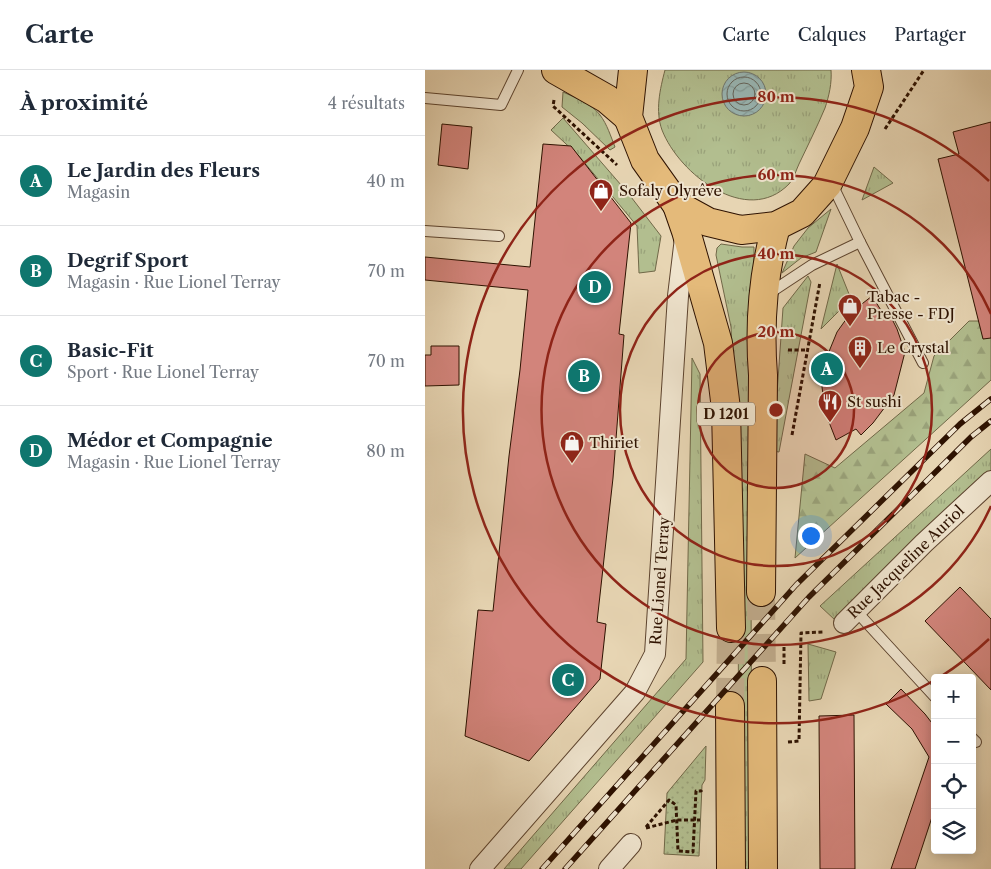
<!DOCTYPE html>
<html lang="fr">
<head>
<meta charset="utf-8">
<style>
	body { margin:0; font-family:"Libre Caslon Text",serif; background:#f6f6f7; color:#1f2937 }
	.controls { position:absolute; right:15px; bottom:15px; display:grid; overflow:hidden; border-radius:5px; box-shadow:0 2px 12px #0003 }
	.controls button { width:45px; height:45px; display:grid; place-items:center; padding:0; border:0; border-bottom:1px solid #e0e1e3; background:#fff; color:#1f2937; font:25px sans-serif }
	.you { position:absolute; left:385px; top:465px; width:18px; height:18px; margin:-12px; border:4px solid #fff; border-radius:50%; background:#1a73e8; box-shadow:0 0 0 8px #1a73e833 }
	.badge { display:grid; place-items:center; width:32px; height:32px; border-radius:50%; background:#0f766e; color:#fff; font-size:16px; font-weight:700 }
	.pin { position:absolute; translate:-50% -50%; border:2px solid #fff; box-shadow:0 1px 5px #0006 }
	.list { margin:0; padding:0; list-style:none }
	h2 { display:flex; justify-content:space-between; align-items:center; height:65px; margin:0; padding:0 20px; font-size:21px }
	h2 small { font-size:16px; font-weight:400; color:#747a83 }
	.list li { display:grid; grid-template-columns:32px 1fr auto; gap:15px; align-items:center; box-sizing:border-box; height:90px; padding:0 20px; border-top:1px solid #e0e1e3 }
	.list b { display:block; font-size:19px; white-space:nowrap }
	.list p { margin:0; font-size:16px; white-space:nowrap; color:#747a83 }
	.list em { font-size:16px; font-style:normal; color:#747a83 }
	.icon { flex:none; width:28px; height:28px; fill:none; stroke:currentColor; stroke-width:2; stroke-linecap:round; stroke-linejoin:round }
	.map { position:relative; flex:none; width:566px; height:799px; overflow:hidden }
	header { display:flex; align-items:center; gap:30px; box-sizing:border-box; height:70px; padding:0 25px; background:#fff; border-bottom:1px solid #e0e1e3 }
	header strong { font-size:24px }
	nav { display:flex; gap:28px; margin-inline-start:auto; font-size:18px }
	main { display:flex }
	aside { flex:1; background:#fff }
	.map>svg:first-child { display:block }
	.grass { fill:url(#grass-tufts); stroke:#706848 }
	.forest { fill:url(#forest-firs); stroke:#706848 }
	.garden { fill:url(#garden-dots); stroke:#706848 }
	.water { fill:url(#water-waves); stroke:#6e756d }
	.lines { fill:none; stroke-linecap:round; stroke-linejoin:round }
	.shore { stroke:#64645b; stroke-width:1 }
	.building { fill:#d2847b; stroke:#2e1201 }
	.primary-tunnel { stroke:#c2ae8f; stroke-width:28; stroke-dasharray:28 14; stroke-linecap:butt }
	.lane-casing { stroke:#5c432e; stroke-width:12 }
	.street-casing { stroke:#5c432e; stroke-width:22 }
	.primary-casing { stroke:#2e1201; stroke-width:30 }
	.path { stroke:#2e1201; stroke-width:3; stroke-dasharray:4 2.5; stroke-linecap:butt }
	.lane { stroke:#efe4ce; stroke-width:10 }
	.street { stroke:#efe4ce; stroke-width:20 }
	.primary { stroke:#e4ba7a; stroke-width:28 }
	.rail-casing { stroke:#2e1201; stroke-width:5.5 }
	.rail { stroke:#efe4ce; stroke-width:4; stroke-dasharray:11; stroke-linecap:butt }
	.ring { fill:none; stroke:#8f2418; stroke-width:2.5 }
	.labels { text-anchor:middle; stroke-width:4; stroke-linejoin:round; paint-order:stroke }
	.shield { fill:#efe4ce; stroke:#68513e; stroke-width:1 }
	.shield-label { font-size:14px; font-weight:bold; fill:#2e1201 }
	.poi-label { font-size:15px; fill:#2e1201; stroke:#efe4ce; text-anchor:start }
	.street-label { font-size:15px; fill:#2e1201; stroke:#efe4ce }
	.centre { fill:#8f2418; stroke:#efe4ce; stroke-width:2.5 }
	.ring-label { font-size:15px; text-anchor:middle; font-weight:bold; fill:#8f2418; stroke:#efe4ce; stroke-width:4; stroke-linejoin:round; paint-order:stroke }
</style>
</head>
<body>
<header>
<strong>Carte</strong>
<nav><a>Carte</a><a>Calques</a><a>Partager</a></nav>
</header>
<main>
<aside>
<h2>À proximité<small>4 résultats</small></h2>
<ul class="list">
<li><span class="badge">A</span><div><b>Le Jardin des Fleurs</b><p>Magasin</p></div><em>40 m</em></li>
<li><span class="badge">B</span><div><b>Degrif Sport</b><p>Magasin · Rue Lionel Terray</p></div><em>70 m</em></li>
<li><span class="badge">C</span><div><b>Basic-Fit</b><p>Sport · Rue Lionel Terray</p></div><em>70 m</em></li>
<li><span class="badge">D</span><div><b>Médor et Compagnie</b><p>Magasin · Rue Lionel Terray</p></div><em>80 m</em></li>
</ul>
</aside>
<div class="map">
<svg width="566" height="799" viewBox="0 0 566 799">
	<defs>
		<pattern id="grass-tufts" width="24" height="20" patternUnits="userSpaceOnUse" patternTransform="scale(1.25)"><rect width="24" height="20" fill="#b2be8f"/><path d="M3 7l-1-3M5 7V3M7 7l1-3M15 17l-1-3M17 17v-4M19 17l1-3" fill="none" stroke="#99a27a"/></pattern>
		<pattern id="forest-firs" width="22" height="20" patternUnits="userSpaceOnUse" patternTransform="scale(1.25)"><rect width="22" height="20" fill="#b2be8f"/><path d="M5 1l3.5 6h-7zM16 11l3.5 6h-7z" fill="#99a27a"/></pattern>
		<pattern id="garden-dots" width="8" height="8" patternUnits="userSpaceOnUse" patternTransform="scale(1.25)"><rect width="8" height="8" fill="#b2be8f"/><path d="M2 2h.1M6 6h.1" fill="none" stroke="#99a27a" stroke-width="1.8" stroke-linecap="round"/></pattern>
		<pattern id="water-waves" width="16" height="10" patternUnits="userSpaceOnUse" patternTransform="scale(1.25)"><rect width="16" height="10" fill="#99b7b5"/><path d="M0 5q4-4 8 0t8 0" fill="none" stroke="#849c9a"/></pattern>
	</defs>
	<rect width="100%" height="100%" fill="#e7d5b3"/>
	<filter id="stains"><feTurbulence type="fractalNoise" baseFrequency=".004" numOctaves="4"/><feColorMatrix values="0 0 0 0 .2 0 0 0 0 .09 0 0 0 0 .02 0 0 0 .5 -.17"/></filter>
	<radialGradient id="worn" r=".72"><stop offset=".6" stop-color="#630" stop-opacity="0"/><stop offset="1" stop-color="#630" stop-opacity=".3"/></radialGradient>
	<!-- grass -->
	<g class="grass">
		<path d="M240,0h166c1,13 -2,26 -6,38 -8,19 -17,37 -26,56 -3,6 -5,15 -10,20 -42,43 -110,-10 -127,-54 -7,-19 -2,-41 3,-60z"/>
		<path d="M138,22c13,6 29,12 37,23 7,9 11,22 15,32l-5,3 -28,-27 -20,-16z"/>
		<path d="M138,48l65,75 33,43 -6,35 -16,2 -2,-47 -58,-70 -28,-26z"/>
		<path d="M449,97l19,16 -31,17z"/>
		<path d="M406,139l-15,43 -15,6 -19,15 12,-27 14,-18z"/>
		<path d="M296,174l21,3h12v6l-3,325 1,291h-13l-1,-314 -2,-121 -5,-107 -15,-72 1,-7z"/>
		<path d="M412,194l14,35 -30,30z"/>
		<path d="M383,206l3,6 -32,170 -6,-1 10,-143z"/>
		<path d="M267,288l8,16 3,288 -182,207h-17l182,-210z"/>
		<path d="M566,379v22l-156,149 -15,-14z"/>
		<path d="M383,574l28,8 -15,47 -12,2z"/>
	</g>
	<!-- forest -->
	<path class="forest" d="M544,251h22v59l-196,178 10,-104 30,14 89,-75 10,-37z"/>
	<!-- garden -->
	<path class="garden" d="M281,676l-1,34 -3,5 -3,71 -35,-2 3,-61z"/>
	<!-- water -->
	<circle class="water" cx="319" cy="24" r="22"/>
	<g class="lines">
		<!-- shore -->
		<g class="shore">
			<circle cx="319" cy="24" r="17"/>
			<circle cx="319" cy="24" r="11"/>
		</g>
	</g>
	<!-- building -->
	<g class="building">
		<path d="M566,52v216l-8,1 -45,-180 21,-5 -6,-22z"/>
		<path d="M17,54l30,3 -4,42 -30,-4z"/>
		<path d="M118,74l28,2 60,77 -12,111 5,1 -11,143 -16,144 9,2 -6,55 -71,82 -64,-25 13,-126 15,1 16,-155 11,-86 8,-80 -103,-10v-23l105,10z"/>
		<path d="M447,226l12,19 5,-2 8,16 8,23 -11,43 -21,28 -12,12 -5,-6 -20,11 -9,-23 -3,-14 -2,-16 2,-20 4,-13 9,-22 10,-14 11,-11z"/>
		<path d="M6,276h28v39l-34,1v-31h6z"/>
		<path d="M535,517l31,32v71l-66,-69z"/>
		<path d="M476,619l24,25 10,13v81l-20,61h-24l38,-112 -17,-28 -26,-25z"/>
		<path d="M429,645l1,154h-35l-1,-153z"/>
	</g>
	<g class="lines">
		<!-- primary-tunnel -->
		<g class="primary-tunnel">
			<path d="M336,522l1,89"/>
			<path d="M305,636l1,-78"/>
		</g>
		<defs>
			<g id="lane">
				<path d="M0,28l76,7 17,-35"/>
				<path d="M0,161l74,5"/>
				<path d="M435,172l63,121"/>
				<path d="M343,224l44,-29 48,-23 -29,-60"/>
				<path d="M431,541l79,86"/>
				<path d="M547,668l4,4"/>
			</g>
			<g id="street">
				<path d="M419,553l80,-80 67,-62"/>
				<path d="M55,799l155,-177 20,-38 23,-358 7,-58"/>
				<path d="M184,799l22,-25"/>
			</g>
			<g id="primary">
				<path d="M131,0l51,29 21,18"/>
				<path d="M208,0l-5,47 17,43 32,45 31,17 33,8 35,-4 26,-13 25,-28 28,-57 14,-41 -3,-17"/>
				<path d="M252,135l9,26 32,112 8,66 5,219"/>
				<path d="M336,522l2,-217c-4,-50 0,-100 13,-149"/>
				<path d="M337,611l1,188"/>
				<path d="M305,636l1,163"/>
			</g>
		</defs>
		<!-- lane casing -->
		<use href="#lane" class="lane-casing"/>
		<!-- street casing -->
		<use href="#street" class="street-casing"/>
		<!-- primary casing -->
		<use href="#primary" class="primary-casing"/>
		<!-- path -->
		<g class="path">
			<path d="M129,30l-1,6 64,59"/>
			<path d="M460,59l39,-59"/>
			<path d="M363,280h19"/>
			<path d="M367,365l28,-153"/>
			<path d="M359,577v19"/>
			<path d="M363,672l11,-1 2,-108 22,-1"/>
			<path d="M221,757l23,-27 7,5 2,46 15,1 3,-61h5l1,-1"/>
			<path d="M221,758l31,-8h23"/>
		</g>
		<!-- lane -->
		<use href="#lane" class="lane"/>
		<!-- street -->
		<use href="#street" class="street"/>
		<!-- primary -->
		<use href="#primary" class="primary"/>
		<defs>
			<g id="rail">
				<path d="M117,799l254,-284 164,-161 31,-25"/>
				<path d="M140,799l244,-272 162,-160 20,-16"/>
			</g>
		</defs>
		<!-- rail casing -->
		<use href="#rail" class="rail-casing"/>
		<!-- rail -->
		<use href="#rail" class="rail"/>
	</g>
	<!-- distance rings -->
	<circle cx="351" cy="340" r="78" fill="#8f2418" fill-opacity=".12"/>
	<g class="ring">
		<circle cx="351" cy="340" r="78"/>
		<circle cx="351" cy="340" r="156"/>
		<path d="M566 436A235 235 0 1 1 566 244"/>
		<path d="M564 569A313 313 0 0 1 515 607M508 611A313 313 0 1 1 564 111"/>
	</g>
	<!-- icons -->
	<defs>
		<symbol id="shop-pin" viewBox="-11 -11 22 30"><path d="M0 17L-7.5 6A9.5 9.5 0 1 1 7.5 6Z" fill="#8f2418" stroke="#efe4ce"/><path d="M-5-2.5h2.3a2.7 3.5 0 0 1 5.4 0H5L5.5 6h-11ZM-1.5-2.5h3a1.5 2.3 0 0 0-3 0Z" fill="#fff"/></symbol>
		<symbol id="building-pin" viewBox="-11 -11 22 30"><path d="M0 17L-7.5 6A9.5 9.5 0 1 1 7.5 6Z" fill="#8f2418" stroke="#efe4ce"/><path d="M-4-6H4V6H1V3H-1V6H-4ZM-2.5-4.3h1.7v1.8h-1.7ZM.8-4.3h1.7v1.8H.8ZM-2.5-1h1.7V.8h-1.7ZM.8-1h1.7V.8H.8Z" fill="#fff"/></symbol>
		<symbol id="restaurant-pin" viewBox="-11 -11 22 30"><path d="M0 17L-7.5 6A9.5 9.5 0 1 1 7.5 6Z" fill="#8f2418" stroke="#efe4ce"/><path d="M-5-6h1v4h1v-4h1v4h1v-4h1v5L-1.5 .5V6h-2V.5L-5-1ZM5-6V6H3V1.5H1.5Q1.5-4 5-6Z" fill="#fff"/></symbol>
	</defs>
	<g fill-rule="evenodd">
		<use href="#shop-pin" x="162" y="107" width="28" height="38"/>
		<use href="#shop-pin" x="411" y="222" width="28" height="38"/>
		<use href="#building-pin" x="421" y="264" width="28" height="38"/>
		<use href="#restaurant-pin" x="391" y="318" width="28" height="38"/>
		<use href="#shop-pin" x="133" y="359" width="28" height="38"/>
	</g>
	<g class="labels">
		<!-- shield labels -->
		<rect class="shield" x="272" y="332.5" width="58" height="23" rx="4"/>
		<g class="shield-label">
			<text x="301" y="349">D 1201</text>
		</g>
		<!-- poi labels -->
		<g class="poi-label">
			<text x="194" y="126">Sofaly Olyrêve</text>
			<text x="442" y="232">Tabac -<tspan x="442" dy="17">Presse - FDJ</tspan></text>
			<text x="452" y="283">Le Crystal</text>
			<text x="422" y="337">St sushi</text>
			<text x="164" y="378">Thiriet</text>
		</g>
		<!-- street labels -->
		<g class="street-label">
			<text transform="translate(481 492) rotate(-44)" y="5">Rue Jacqueline Auriol</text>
			<text transform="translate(235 511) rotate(-86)" y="5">Rue Lionel Terray</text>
		</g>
	</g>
	<circle cx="351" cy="340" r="8" class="centre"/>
	<g class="ring-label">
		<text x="351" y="32">80 m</text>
		<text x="351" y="110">60 m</text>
		<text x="351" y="189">40 m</text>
		<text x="351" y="267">20 m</text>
	</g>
	<rect width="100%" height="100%" filter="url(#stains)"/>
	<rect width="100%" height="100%" fill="url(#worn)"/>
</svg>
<div class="controls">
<button>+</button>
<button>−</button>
<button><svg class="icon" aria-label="locate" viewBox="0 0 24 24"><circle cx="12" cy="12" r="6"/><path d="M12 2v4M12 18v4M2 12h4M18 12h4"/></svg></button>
<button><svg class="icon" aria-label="layers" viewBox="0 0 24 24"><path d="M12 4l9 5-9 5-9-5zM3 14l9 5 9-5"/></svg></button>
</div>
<div class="you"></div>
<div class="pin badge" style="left:402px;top:299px">A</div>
<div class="pin badge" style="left:159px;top:306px">B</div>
<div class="pin badge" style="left:143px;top:610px">C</div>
<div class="pin badge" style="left:170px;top:217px">D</div>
</div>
</main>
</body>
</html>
